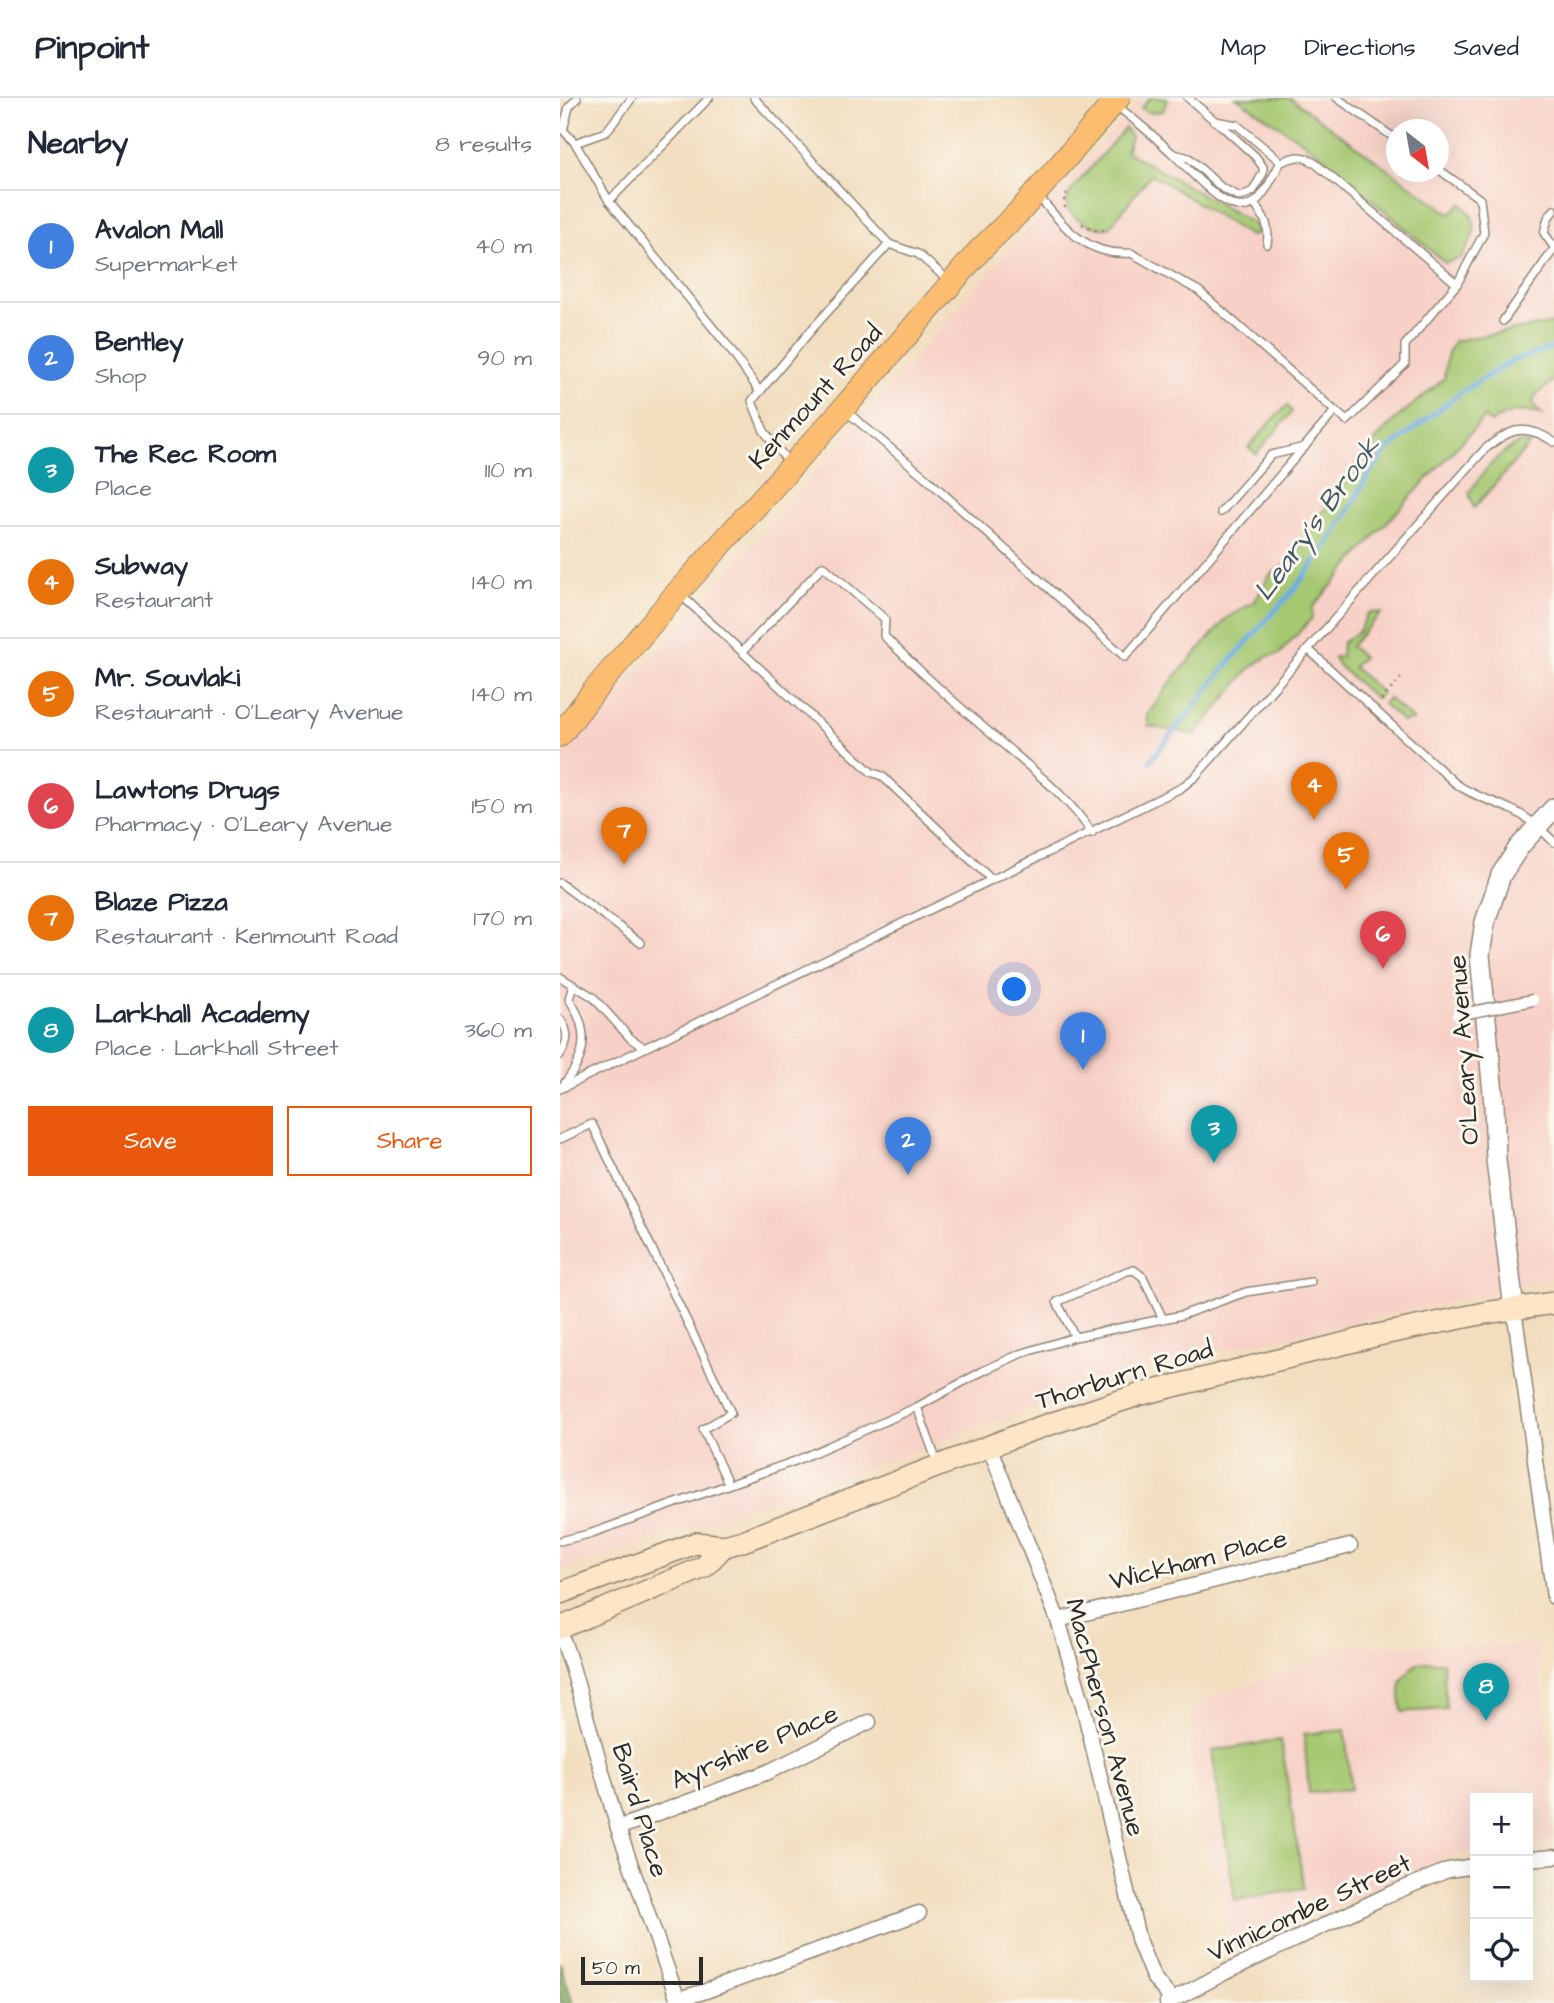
<!DOCTYPE html>
<html lang="en">
<head>
<meta charset="utf-8">
<style>
	body { margin:0; font-family:"Architects Daughter",sans-serif; background:#f2f2f3; color:#1f2937 }
	.controls { position:absolute; right:21px; bottom:21px; display:grid; overflow:hidden; border-radius:0px; box-shadow:0 7px 28px #0002 }
	.controls button { width:63px; height:63px; display:grid; place-items:center; padding:0; border:0; border-bottom:2px solid #e0e1e3; background:#fff; color:#1f2937; font:35px sans-serif }
	.compass { position:absolute; left:826px; top:21px; width:63px; height:63px; border-radius:50%; background:#fff; box-shadow:0 7px 28px #0002; rotate:149deg }
	.scale { position:absolute; left:21px; bottom:18px; width:122px; box-sizing:border-box; padding-left:7px; border:4px solid #2b2b2b; border-top:0; font-size:19px; line-height:24px; white-space:nowrap; color:#2b2b2b; -webkit-text-stroke:5px #fbf7ec; paint-order:stroke }
	.you { position:absolute; left:455px; top:892px; width:24px; height:24px; margin:-18px; border:5px solid #fff; border-radius:50%; background:#1a73e8; box-shadow:0 0 0 10px #1a73e833 }
	.badge { display:grid; place-items:center; width:46px; height:46px; border-radius:50%; background:#ea580c; color:#fff; font-size:23px; font-weight:700 }
	.pin { position:absolute; translate:-50% -58px; filter:drop-shadow(0 2px 4px #0008) }
	.pin::after { content:''; position:absolute; top:37px; width:24px; height:21px; background:inherit; clip-path:polygon(0 0,100% 0,50% 100%) }
	.list { margin:0; padding:0; list-style:none }
	h2 { display:flex; justify-content:space-between; align-items:center; height:91px; margin:0; padding:0 28px; font-size:30px }
	h2 small { font-size:23px; font-weight:400; color:#747a83 }
	.list li { display:grid; grid-template-columns:46px 1fr auto; gap:21px; align-items:center; box-sizing:border-box; height:112px; padding:0 28px; border-top:2px solid #e0e1e3 }
	.list b { display:block; font-size:26px; white-space:nowrap }
	.list p { margin:0; font-size:23px; white-space:nowrap; color:#747a83 }
	.list em { font-size:23px; font-style:normal; color:#747a83 }
	.actions { display:flex; gap:14px; padding:21px 28px }
	.actions a { flex:1; padding:16px 0; border:2px solid #ea580c; border-radius:0px; text-align:center; font-size:24px; color:#ea580c }
	.actions .main { background:#ea580c; color:#fff }
	.icon { flex:none; width:38px; height:38px; fill:none; stroke:currentColor; stroke-width:2; stroke-linecap:round; stroke-linejoin:round }
	.map { position:relative; flex:none; width:994px; height:1905px; overflow:hidden }
	header { display:flex; align-items:center; gap:42px; box-sizing:border-box; height:98px; padding:0 35px; background:#fff; border-bottom:2px solid #e0e1e3 }
	header strong { font-size:33px }
	nav { display:flex; gap:38px; margin-inline-start:auto; font-size:24px }
	main { display:flex }
	aside { flex:1; background:#fff }
	.map>svg:first-child { display:block }
	.built { fill:#f7d1c7; fill-rule:evenodd }
	.green { fill:#a5c871; stroke:#687a4e; stroke-width:2 }
	.forest { fill:#84ac63; stroke:#586c47; stroke-width:2 }
	.lines { fill:none; stroke-linecap:round; stroke-linejoin:round }
	.stream { stroke:#6eaee2; stroke-width:5 }
	.service-casing { stroke:#8e8474; stroke-width:10 }
	.minor-casing { stroke:#8e8474; stroke-width:17 }
	.tertiary-casing { stroke:#8e8474; stroke-width:22 }
	.secondary-casing { stroke:#8e8474; stroke-width:24 }
	.primary-casing { stroke:#8e8474; stroke-width:25 }
	.path { stroke:#8e8474; stroke-width:2.5; stroke-dasharray:2 5; stroke-linecap:butt }
	.service { stroke:#fff; stroke-width:7 }
	.minor { stroke:#fff; stroke-width:14 }
	.tertiary { stroke:#fff; stroke-width:19 }
	.secondary { stroke:#fee5c5; stroke-width:21 }
	.primary { stroke:#fcbd6f; stroke-width:23 }
	.pedestrian-bridge-casing { stroke:#8e8474; stroke-width:13; stroke-linecap:butt }
	.pedestrian-bridge { stroke:#fff; stroke-width:10 }
	.labels { text-anchor:middle; stroke-width:6; stroke-linejoin:round; paint-order:stroke }
	.street-label { font-size:26px; fill:#2b2b2b; stroke:#fbf7ec }
	.water-label { font-size:28px; font-style:italic; fill:#42596b; stroke:#fbf7ec }
</style>
</head>
<body>
<header>
<strong>Pinpoint</strong>
<nav><a>Map</a><a>Directions</a><a>Saved</a></nav>
</header>
<main>
<aside>
<h2>Nearby<small>8 results</small></h2>
<ul class="list">
<li><span class="badge" style="background:#3f7fe0">1</span><div><b>Avalon Mall</b><p>Supermarket</p></div><em>40 m</em></li>
<li><span class="badge" style="background:#3f7fe0">2</span><div><b>Bentley</b><p>Shop</p></div><em>90 m</em></li>
<li><span class="badge" style="background:#0f9aa8">3</span><div><b>The Rec Room</b><p>Place</p></div><em>110 m</em></li>
<li><span class="badge" style="background:#e8710a">4</span><div><b>Subway</b><p>Restaurant</p></div><em>140 m</em></li>
<li><span class="badge" style="background:#e8710a">5</span><div><b>Mr. Souvlaki</b><p>Restaurant · O'Leary Avenue</p></div><em>140 m</em></li>
<li><span class="badge" style="background:#e0444e">6</span><div><b>Lawtons Drugs</b><p>Pharmacy · O'Leary Avenue</p></div><em>150 m</em></li>
<li><span class="badge" style="background:#e8710a">7</span><div><b>Blaze Pizza</b><p>Restaurant · Kenmount Road</p></div><em>170 m</em></li>
<li><span class="badge" style="background:#0f9aa8">8</span><div><b>Larkhall Academy</b><p>Place · Larkhall Street</p></div><em>360 m</em></li>
</ul>
<div class="actions"><a class="main">Save</a><a>Share</a></div>
</aside>
<div class="map">
<svg width="994" height="1905" viewBox="0 0 994 1905">
	<rect width="100%" height="100%" fill="#fbf7ec"/>
	<filter id="ink" filterUnits="userSpaceOnUse"><feTurbulence type="fractalNoise" baseFrequency=".0143" numOctaves="2"/><feDisplacementMap in="SourceGraphic" scale="14" xChannelSelector="R" yChannelSelector="G"/><feConvolveMatrix kernelMatrix="1 2 1 2 8 2 1 2 1" color-interpolation-filters="sRGB"/></filter>
	<filter id="wash" filterUnits="userSpaceOnUse"><feTurbulence type="fractalNoise" baseFrequency=".00686" numOctaves="4" result="noise"/><feDisplacementMap in="SourceGraphic" scale="28" xChannelSelector="R" yChannelSelector="G"/><feGaussianBlur stdDeviation="1.57" result="paint"/><feColorMatrix in="noise" values="0 0 0 0 0 0 0 0 0 0 0 0 0 0 0 0 0 1.4 0 .05"/><feComposite in="paint" operator="in"/></filter>
	<g filter="url(#wash)">
		<rect width="100%" height="100%" fill="#f2ddbe"/>
		<!-- built -->
		<g class="built">
			<path d="M581,0h413v1179l-85,21 -274,58 -114,34 -248,90 -273,90v-809l20,-26 125,-136zM836,32h42v42h-42z"/>
			<path d="M977,1546l12,98 3,99 -24,3v-46h-53v53l-24,3 -217,100 -32,-129 -12,-74 4,-46 156,-58z"/>
		</g>
		<!-- green -->
		<g class="green">
			<path d="M590,0h18l-5,13 -13,2 -9,-5z"/>
			<path d="M677,0h53l160,116 11,-11c22,20 13,33 0,55l-16,5 -133,-115z"/>
			<path d="M565,30l6,9 -5,14 128,73 4,7 -3,4 -5,1 -99,-62 -42,54c-16,2 -38,-9 -43,-24l4,-12z"/>
			<path d="M994,225v57l-18,15 -3,8 4,7 8,5c-20,-6 -37,-5 -54,8l-7,-5 -105,113 -67,77v10l-33,36 -13,3 -18,13 -53,65 -47,-9v-12l26,-36 53,-60 28,-17 15,-26 22,-15 23,-40 27,-31 16,-28 33,-38 53,-44 3,-23 7,-15z"/>
			<path d="M728,308l4,6 -36,42 -8,-7 36,-39z"/>
			<path d="M960,345l10,1 -56,64 -5,-15c14,-21 28,-40 51,-50z"/>
			<path d="M810,514l11,1 -30,33 12,11 -10,10 29,26 -6,6 -36,-32 -7,-10h8l1,-14 17,-12 8,-17z"/>
			<path d="M828,600l25,22 -10,2 -20,-18z"/>
			<path d="M860,1564h23l3,47 -44,3c-4,-27 -4,-34 18,-50z"/>
			<path d="M785,1632l6,59 -42,4 -5,-59z"/>
			<path d="M721,1642l23,149 -69,11 -23,-149z"/>
		</g>
		<!-- forest -->
		<path class="forest" d="M0,1864l13,41h-13z"/>
		<g class="lines">
			<!-- stream -->
			<path class="stream" d="M590,663l81,-101 66,-74 28,-38 25,-39 17,-32 20,-27 76,-59 49,-30 42,-14"/>
		</g>
	</g>
	<g filter="url(#ink)">
		<g class="lines">
			<defs>
				<g id="service">
					<path d="M149,0l-100,103 118,144 33,47"/>
					<path d="M194,0l135,146"/>
					<path d="M777,0l59,41"/>
					<path d="M557,8c18,14 37,30 54,46 16,14 58,69 83,51 12,-9 19,-28 27,-41l-44,-37 -22,-4 -27,-23"/>
					<path d="M15,45l-12,-13 6,-23 8,-9"/>
					<path d="M614,56l15,4 33,30 18,9 13,-6 10,-18v-6l-8,-11 -39,-35"/>
					<path d="M721,64c15,-6 21,-8 35,2l141,120"/>
					<path d="M478,98c26,30 48,61 93,57l68,38 136,120"/>
					<path d="M49,103l-34,-58 31,-11 26,-34"/>
					<path d="M693,105c12,13 17,24 14,41"/>
					<path d="M994,112l-6,8 -4,15 10,14"/>
					<path d="M943,223l51,-72"/>
					<path d="M287,314l78,65 200,180 210,-246 12,10 58,-57v-19l52,-61 27,-51 -4,-34 -42,-30"/>
					<path d="M229,365l-25,-32 -12,-30 61,-73 76,-84 29,10 30,26"/>
					<path d="M661,414l50,-57 34,-8"/>
					<path d="M121,497l190,177 11,4 110,104"/>
					<path d="M748,551l147,134c17,13 36,17 55,26 17,7 31,20 44,33"/>
					<path d="M182,554l81,-86 62,53 -1,17c36,36 73,69 112,102 33,29 71,57 96,95"/>
					<path d="M0,785l81,60"/>
					<path d="M0,879l33,20 37,41 13,9"/>
					<path d="M0,921c10,14 8,23 0,36"/>
					<path d="M3,987c24,-28 27,-55 6,-86l4,-14"/>
					<path d="M0,991l621,-301 15,-12 288,-326c25,-21 41,-28 70,-8"/>
					<path d="M0,1041l32,-15 139,289 -28,16 25,54"/>
					<path d="M515,1239l-18,-35 70,-31 7,-1 9,7 20,42"/>
					<path d="M357,1309l66,-36 37,-17 55,-17 107,-22 64,-23 65,-10"/>
					<path d="M0,1443l29,-7 206,-73 122,-54 20,55"/>
				</g>
				<g id="minor">
					<path d="M954,1211l40,288"/>
					<path d="M429,1348l69,174 25,85 56,237 14,35 19,23"/>
					<path d="M498,1522l292,-74"/>
					<path d="M0,1533l12,36 46,161 61,175"/>
					<path d="M58,1730l150,-56 101,-50"/>
					<path d="M968,1761l26,-2"/>
					<path d="M118,1901l25,-7 216,-79"/>
					<path d="M607,1905l57,-30 166,-79 58,-24 27,-4"/>
				</g>
				<path id="tertiary" d="M954,1211l-18,-149 -2,-56 -14,-149 5,-33 16,-47 18,-28 35,-39"/>
				<g id="secondary">
					<path d="M0,1495l136,-50 28,3 19,-5 286,-110 109,-36 240,-60 107,-22 69,-10"/>
					<path d="M0,1530l144,-61 20,-21"/>
				</g>
				<path id="primary" d="M0,637l34,-44 84,-99 165,-183 137,-159 41,-40 97,-112"/>
			</defs>
			<!-- service casing -->
			<use href="#service" class="service-casing"/>
			<!-- minor casing -->
			<use href="#minor" class="minor-casing"/>
			<!-- tertiary casing -->
			<use href="#tertiary" class="tertiary-casing"/>
			<!-- secondary casing -->
			<use href="#secondary" class="secondary-casing"/>
			<!-- primary casing -->
			<use href="#primary" class="primary-casing"/>
			<!-- path -->
			<g class="path">
				<path d="M505,110l-1,-10 3,-5"/>
				<path d="M522,126l14,6h9"/>
				<path d="M821,602l20,-22"/>
			</g>
			<!-- service -->
			<use href="#service" class="service"/>
			<!-- minor -->
			<use href="#minor" class="minor"/>
			<!-- tertiary -->
			<use href="#tertiary" class="tertiary"/>
			<!-- secondary -->
			<use href="#secondary" class="secondary"/>
			<!-- primary -->
			<use href="#primary" class="primary"/>
			<defs>
				<path id="pedestrian-bridge" d="M897,917l76,-15"/>
			</defs>
			<!-- pedestrian-bridge casing -->
			<use href="#pedestrian-bridge" class="pedestrian-bridge-casing"/>
			<!-- pedestrian-bridge -->
			<use href="#pedestrian-bridge" class="pedestrian-bridge"/>
		</g>
	</g>
	<g class="labels">
		<!-- street labels -->
		<g class="street-label">
			<text transform="translate(255 298) rotate(-48)" y="9">Kenmount Road</text>
			<text transform="translate(903 952) rotate(-94)" y="9">O'Leary Avenue</text>
			<text transform="translate(564 1276) rotate(-17)" y="9">Thorburn Road</text>
			<text transform="translate(638 1461) rotate(-14)" y="9">Wickham Place</text>
			<text transform="translate(546 1619) rotate(75)" y="9">MacPherson Avenue</text>
			<text transform="translate(194 1648) rotate(-23)" y="9">Ayrshire Place</text>
			<text transform="translate(81 1712) rotate(73)" y="9">Baird Place</text>
			<text transform="translate(749 1809) rotate(-25)" y="9">Vinnicombe Street</text>
		</g>
		<!-- water labels -->
		<g class="water-label">
			<text transform="translate(756 420) rotate(-54)" y="10">Leary's Brook</text>
		</g>
	</g>
</svg>
<div class="controls">
<button>+</button>
<button>−</button>
<button><svg class="icon" aria-label="locate" viewBox="0 0 24 24"><circle cx="12" cy="12" r="6"/><path d="M12 2v4M12 18v4M2 12h4M18 12h4"/></svg></button>
</div>
<svg class="compass" viewBox="-18 -18 36 36"><path d="M0-13l5 13h-10z" fill="#e53935"/><path d="M0 13l5-13h-10z" fill="#747a83"/></svg>
<div class="scale">50 m</div>
<div class="you"></div>
<div class="pin badge" style="left:523px;top:972px;background:#3f7fe0">1</div>
<div class="pin badge" style="left:348px;top:1077px;background:#3f7fe0">2</div>
<div class="pin badge" style="left:654px;top:1065px;background:#0f9aa8">3</div>
<div class="pin badge" style="left:754px;top:722px;background:#e8710a">4</div>
<div class="pin badge" style="left:786px;top:792px;background:#e8710a">5</div>
<div class="pin badge" style="left:823px;top:871px;background:#e0444e">6</div>
<div class="pin badge" style="left:64px;top:767px;background:#e8710a">7</div>
<div class="pin badge" style="left:926px;top:1623px;background:#0f9aa8">8</div>
</div>
</main>
</body>
</html>
